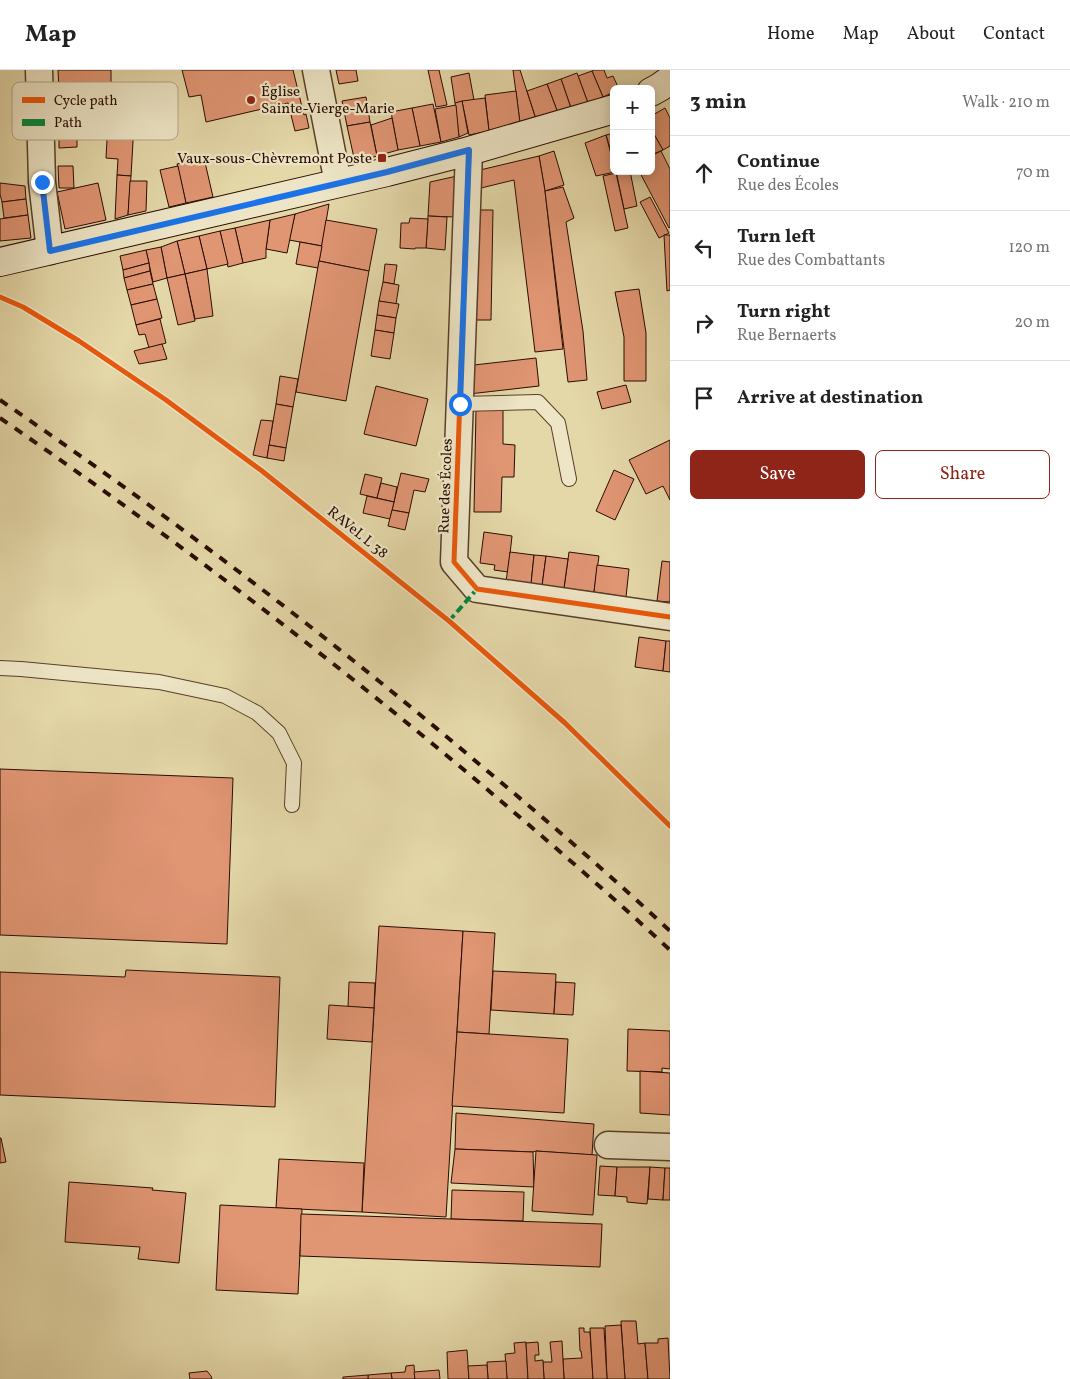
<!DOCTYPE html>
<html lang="en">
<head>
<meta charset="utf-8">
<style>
	body { margin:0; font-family:Vollkorn,serif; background:#f2f2f2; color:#222 }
	.controls { position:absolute; right:15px; top:15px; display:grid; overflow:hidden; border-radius:8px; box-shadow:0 2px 12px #0003 }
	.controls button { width:45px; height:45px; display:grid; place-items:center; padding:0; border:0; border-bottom:1px solid #e0e0e0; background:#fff; color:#222; font:25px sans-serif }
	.stop { position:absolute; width:15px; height:15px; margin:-11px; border:4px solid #1a73e8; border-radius:50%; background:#fff }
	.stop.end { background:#1a73e8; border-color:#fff; box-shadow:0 1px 5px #0008 }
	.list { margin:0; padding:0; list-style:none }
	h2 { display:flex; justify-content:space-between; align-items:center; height:65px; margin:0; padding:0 20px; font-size:21px }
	h2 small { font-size:16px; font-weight:400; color:#767676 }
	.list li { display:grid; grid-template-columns:32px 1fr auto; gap:15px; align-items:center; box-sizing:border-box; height:75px; padding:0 20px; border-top:1px solid #e0e0e0 }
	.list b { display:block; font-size:19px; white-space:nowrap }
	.list p { margin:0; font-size:16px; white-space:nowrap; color:#767676 }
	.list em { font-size:16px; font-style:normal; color:#767676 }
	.actions { display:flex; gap:10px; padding:15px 20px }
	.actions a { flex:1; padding:11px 0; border:1px solid #8f2418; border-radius:8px; text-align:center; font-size:18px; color:#8f2418 }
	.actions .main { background:#8f2418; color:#fff }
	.icon { flex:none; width:28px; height:28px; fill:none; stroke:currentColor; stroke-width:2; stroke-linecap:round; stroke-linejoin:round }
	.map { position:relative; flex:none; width:670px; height:1309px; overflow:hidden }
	header { display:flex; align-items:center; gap:30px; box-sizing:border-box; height:70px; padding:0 25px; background:#fff; border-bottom:1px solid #e0e0e0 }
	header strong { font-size:24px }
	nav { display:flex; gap:28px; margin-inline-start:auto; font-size:18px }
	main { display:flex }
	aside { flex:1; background:#fff }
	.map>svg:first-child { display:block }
	.building { fill:#e09573; stroke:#290c00 }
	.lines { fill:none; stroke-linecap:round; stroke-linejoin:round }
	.service-casing { stroke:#583f2a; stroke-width:16 }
	.minor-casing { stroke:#583f2a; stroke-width:29 }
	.secondary-casing { stroke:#290c00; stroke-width:30 }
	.service { stroke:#ede5c6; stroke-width:14 }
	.minor { stroke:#ede5c6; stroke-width:26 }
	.secondary { stroke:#ede5c6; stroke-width:28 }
	.rail { stroke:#290c00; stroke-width:4; stroke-dasharray:9 9; stroke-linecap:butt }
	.quiet { stroke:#00873e; stroke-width:4; stroke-dasharray:8 4; stroke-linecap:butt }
	.cycleway-casing { stroke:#ede5c6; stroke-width:8 }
	.cycleway { stroke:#e8590c; stroke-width:5 }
	.route { stroke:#1a73e8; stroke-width:6 }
	.poi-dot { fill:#8f2418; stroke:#ede5c6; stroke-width:2 }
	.labels { text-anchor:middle; stroke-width:4.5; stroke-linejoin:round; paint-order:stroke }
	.poi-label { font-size:15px; fill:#290c00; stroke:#ede5c6; text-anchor:start }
	.street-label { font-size:15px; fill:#290c00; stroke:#ede5c6 }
	.key { fill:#ede5c6; stroke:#b2a48b; stroke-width:1 }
	.key-label { font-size:14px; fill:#290c00 }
</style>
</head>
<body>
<header>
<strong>Map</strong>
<nav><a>Home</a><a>Map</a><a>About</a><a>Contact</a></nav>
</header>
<main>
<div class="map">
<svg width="670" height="1309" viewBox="0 0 670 1309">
	<rect width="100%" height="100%" fill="#e4d7a8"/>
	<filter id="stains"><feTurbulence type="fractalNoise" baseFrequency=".004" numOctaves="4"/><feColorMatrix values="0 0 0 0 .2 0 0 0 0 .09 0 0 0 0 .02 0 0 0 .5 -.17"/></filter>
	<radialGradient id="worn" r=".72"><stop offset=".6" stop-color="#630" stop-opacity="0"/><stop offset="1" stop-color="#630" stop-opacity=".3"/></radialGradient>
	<!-- building -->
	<g class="building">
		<path d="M58,0h53v18l-52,1z"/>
		<path d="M182,0h111l11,45 2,-1 3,14 -14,3 -7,-28 -82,19 -5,-27 -12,2z"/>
		<path d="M336,0h20l2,11 -19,3z"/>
		<path d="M428,0h11l8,35 -11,2z"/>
		<path d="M513,0h7l16,49 -16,4z"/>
		<path d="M594,0h10l3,8 6,-2 6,13h-5v3l-11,5 -11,-26z"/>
		<path d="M592,1l11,26 -15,6 -10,-27z"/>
		<path d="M469,3l5,27 -19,3 -4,-26z"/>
		<path d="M577,3l11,30 -17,5 -10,-29z"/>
		<path d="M561,9l10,29 -13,5 -11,-29z"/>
		<path d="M547,14l11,29 -22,6 -9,-28z"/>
		<path d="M59,19h18v58l-18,1z"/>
		<path d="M516,21l4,32 -31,8 -4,-36z"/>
		<path d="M366,27l4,25 -23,4 -5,-25z"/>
		<path d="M485,28l4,33 -20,4 -7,-34z"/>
		<path d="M462,31l6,32 -9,4 -4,-34z"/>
		<path d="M433,34l8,38 -21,4 -8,-38z"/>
		<path d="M456,35l3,32 -18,5 -6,-33z"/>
		<path d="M412,38l8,38 -22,4 -7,-38z"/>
		<path d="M665,38l5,10v28l-7,4 -12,-21v-13z"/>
		<path d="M392,48l6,32 -21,6 -6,-31z"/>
		<path d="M108,52l26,2 -3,52 -14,-1 1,-16 -12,-1z"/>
		<path d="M370,52l7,34 -16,5 -7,-3 -7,-32z"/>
		<path d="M651,59l12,21 -12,5z"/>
		<path d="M614,63v28l-8,-26z"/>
		<path d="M606,65l8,31v5l1,1 -19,4 -11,-33z"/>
		<path d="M554,81l10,34 -19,6 -6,-35z"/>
		<path d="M661,81l9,18v58l-1,1 -30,-57h12v-15z"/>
		<path d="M539,86l6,35 18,158 -28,3 -21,-172 -33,8 -1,-18z"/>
		<path d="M204,88l9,39 -27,6 -9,-39z"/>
		<path d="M58,96h15l1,22h-15z"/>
		<path d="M178,96l8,37 -17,4 -9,-37z"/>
		<path d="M616,101h14l7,35 -13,3z"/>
		<path d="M616,103l12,55 -13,3 -12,-55z"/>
		<path d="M117,105l14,1 -3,39 -13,4z"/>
		<path d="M457,106l-1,41 -28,-1 2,-34z"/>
		<path d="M130,111h17l-1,30 -18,4z"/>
		<path d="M0,113l25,3 1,13 -24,3 -2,-8z"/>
		<path d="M98,113l8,37 -41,9 -8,-37z"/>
		<path d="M563,117l11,31 -8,4 17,109 4,49 -19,2 -23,-191z"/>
		<path d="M650,127l19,36 -10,5 -19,-36z"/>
		<path d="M26,129l2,16 -24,3 -2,-16z"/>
		<path d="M329,134l-7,42 -33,-6 6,-26z"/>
		<path d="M476,140h17l-2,110h-16z"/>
		<path d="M295,144l-8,39 -21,-4 4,-29z"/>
		<path d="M28,145l3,23 -31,3v-22z"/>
		<path d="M428,146l19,1 -2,33 -19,-2z"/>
		<path d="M410,148l18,1 -2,29h-11v1l-15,-1 1,-25h8z"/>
		<path d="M270,150l-4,29v9l-23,5 -8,-35z"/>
		<path d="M326,150l51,9 -8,42 -50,-10z"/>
		<path d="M235,158l8,35 -15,4 -8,-36z"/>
		<path d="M220,161l8,33 -21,5 -8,-33z"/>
		<path d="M664,165h6v55l-3,1z"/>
		<path d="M199,166l8,33 -22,5 -8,-33z"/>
		<path d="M177,171l8,33 -18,4 -6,-31z"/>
		<path d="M300,172l22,4 -4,22 -22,-4z"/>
		<path d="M161,177l6,31 -14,4 -7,-32z"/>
		<path d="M146,180l3,13 -26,7 -3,-14z"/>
		<path d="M319,191l50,10 -23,130 -50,-9z"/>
		<path d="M149,193l1,8 -26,7 -1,-8z"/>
		<path d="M385,194l12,1 -3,19 -11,-2z"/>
		<path d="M207,199l6,47 -18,3 -10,-45z"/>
		<path d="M150,201l3,13 -26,6 -3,-12z"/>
		<path d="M185,204l10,47 -17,4 -11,-47z"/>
		<path d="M383,212l16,3 -3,19 -17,-3z"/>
		<path d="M153,214l4,15 -26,6 -4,-15z"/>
		<path d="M639,219l7,44v48h-22v-44l-9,-45z"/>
		<path d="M157,229l5,19 -26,7 -5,-20z"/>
		<path d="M379,231l20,3 -3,14 -19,-3z"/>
		<path d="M377,245l19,3 -2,15 -19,-3z"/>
		<path d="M160,249l6,24 -17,5 -4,-14 -6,1 -3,-10z"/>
		<path d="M375,260l19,3 -4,26 -19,-3z"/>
		<path d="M162,274l5,15 -28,5 -5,-13z"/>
		<path d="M536,288l3,28 -70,8 -4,-28z"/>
		<path d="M280,306l18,3 -5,28 -17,-3z"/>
		<path d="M626,315l5,17 -29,7 -5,-17z"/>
		<path d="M376,316l52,13 -12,47 -52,-12z"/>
		<path d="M276,334l17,3 -7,41 -17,-3z"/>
		<path d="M476,339h27v35l12,1 -1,32h-12l-1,35h-27z"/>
		<path d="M261,350l12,1 -6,37 -14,-3z"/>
		<path d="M670,370v60l-7,-14 -17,8 -17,-34z"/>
		<path d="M269,375l17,3 -2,13 -17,-3z"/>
		<path d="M614,400l20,9 -19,41 -19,-9z"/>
		<path d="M401,403l28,6 -4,13 -11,-2 -5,23 -17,-3z"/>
		<path d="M365,404l17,4 -5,20 -17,-4z"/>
		<path d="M381,413l16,4 -3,15 -17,-4z"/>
		<path d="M367,426l27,6 -4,17 -27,-6z"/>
		<path d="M392,440l17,3 -4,17 -17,-4z"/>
		<path d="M484,462l28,4 -4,36 -14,-2 1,-5 -15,-2z"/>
		<path d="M510,482l24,3 -3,29 -25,-2z"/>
		<path d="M569,482l30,4 -5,36 -30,-4z"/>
		<path d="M534,485l12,1 -4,30 -11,-2z"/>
		<path d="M546,486l22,3 -4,29 -22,-2z"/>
		<path d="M662,491l8,1v40l-13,-1z"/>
		<path d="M597,495l32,4 -3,28 -32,-5z"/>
		<path d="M639,567l27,4 -3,30 -28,-4z"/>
		<path d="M666,571h4v31l-7,-1z"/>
		<path d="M0,699l233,9 -6,166 -227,-9z"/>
		<path d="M379,856l84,5 -17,286 -84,-5z"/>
		<path d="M463,861l32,2 -6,101 -32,-2z"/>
		<path d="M126,900l154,7 -5,130 -275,-12v-123l125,5z"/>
		<path d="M493,901l63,3 -2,40 -63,-4z"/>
		<path d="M349,912l26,1 -1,25 -26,-1z"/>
		<path d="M556,912l19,1 -2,32 -19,-1z"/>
		<path d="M329,935l45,3 -2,34 -45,-3z"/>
		<path d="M628,959l42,2v38l-8,-1v4l-35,-1z"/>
		<path d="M457,962l111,7 -4,74 -112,-7z"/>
		<path d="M640,1001l30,2v42l-30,-2z"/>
		<path d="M456,1043l138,11 -2,31 -56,-4 -3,1 -78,-3z"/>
		<path d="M0,1068h1l5,24 -6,1z"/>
		<path d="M455,1079l78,3 1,35 -83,-4z"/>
		<path d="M536,1081l61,4 -4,60 -61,-4z"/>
		<path d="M279,1089l85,4 -2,49 -86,-4z"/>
		<path d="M600,1096l17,1 -2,29 -17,-1z"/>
		<path d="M617,1097h33l-3,37 -20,-2v-5l-12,-1z"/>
		<path d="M650,1097l15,1 -2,32 -15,-1z"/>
		<path d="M665,1098h5v32h-7z"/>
		<path d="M69,1112l84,6 -1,2 34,3 -7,70 -41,-4 2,-12 -75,-5z"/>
		<path d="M452,1120l72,2 -1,29 -72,-2z"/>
		<path d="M220,1135l82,4 -4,85 -82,-4z"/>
		<path d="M301,1144l301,10 -2,43 -300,-11z"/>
		<path d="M621,1251h15l2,23 7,-1 3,36h-23z"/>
		<path d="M621,1255l4,54h-18l-2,-53z"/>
		<path d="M579,1258h5v4h6l3,47h-29l-1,-20 19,-1 -1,-7h-1z"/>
		<path d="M590,1258h14l3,51h-14z"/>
		<path d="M668,1268l2,41h-22l-3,-36h13v-4z"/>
		<path d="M562,1271l2,38h-20l-1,-17h9l-2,-20z"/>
		<path d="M526,1272l2,37h-21l-2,-25 10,-1 -1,-10z"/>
		<path d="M538,1272l1,13h-4v6l8,-1 1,19h-16l-2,-36z"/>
		<path d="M467,1280l2,29h-21l-1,-27z"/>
		<path d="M506,1291l1,18h-19l-1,-17z"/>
		<path d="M414,1295l1,14h-23l-1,-6 14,-1 1,-6z"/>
		<path d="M487,1295l1,14h-19l-1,-13z"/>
		<path d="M439,1300l1,9h-25l-1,-7z"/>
		<path d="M207,1301l4,5 1,3h-22l-1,-6z"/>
		<path d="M391,1303l1,6h-24v-4z"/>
		<path d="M368,1305v4h-25v-2z"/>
	</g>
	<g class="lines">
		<defs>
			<g id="service">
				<path d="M461,334l77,-2 20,21 11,56"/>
				<path d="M0,598l21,1 138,13 66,14 32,17 22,20 15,30 -2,42"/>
			</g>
			<g id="minor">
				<path d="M39,0l3,112 8,69"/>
				<path d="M316,0l22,113"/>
				<path d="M469,81l-15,411 23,27 193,28"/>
				<path d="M608,1075l62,2"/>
			</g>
			<g id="secondary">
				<path d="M651,22l9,-5 10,-7"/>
				<path d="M0,192l387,-90 82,-21 145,-42"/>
			</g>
		</defs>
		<!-- service casing -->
		<use href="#service" class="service-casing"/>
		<!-- minor casing -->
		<use href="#minor" class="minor-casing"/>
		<!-- secondary casing -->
		<use href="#secondary" class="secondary-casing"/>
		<!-- service -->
		<use href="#service" class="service"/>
		<!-- minor -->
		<use href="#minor" class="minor"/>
		<!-- secondary -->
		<use href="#secondary" class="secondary"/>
		<!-- rail -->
		<g class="rail">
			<path d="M0,330c165,113 326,234 479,364 65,54 129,109 191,167"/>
			<path d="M0,348c160,110 314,227 463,351 70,59 140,119 207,181"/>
		</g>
		<!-- quiet -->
		<path class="quiet" d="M449,551l28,-32"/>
		<defs>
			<g id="cycleway">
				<path d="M469,81l-15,411 23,27 193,28"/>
				<path d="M0,227l23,10 56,34 87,59 96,71 187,150 116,102 105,103"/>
			</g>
		</defs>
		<!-- cycleway casing -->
		<use href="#cycleway" class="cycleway-casing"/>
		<!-- cycleway -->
		<use href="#cycleway" class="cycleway"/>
	</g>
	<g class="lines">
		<!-- route -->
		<path class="route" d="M42,112l8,69 337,-79 82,-22 -9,254"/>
	</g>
	<!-- markers -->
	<g class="poi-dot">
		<circle cx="251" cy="30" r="5"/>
		<rect x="377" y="83" width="10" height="10" rx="2.5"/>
	</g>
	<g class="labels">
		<!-- poi labels -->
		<g class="poi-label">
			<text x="261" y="26">Église<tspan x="261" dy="17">Sainte-Vierge-Marie</tspan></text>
			<text x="372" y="93" text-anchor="end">Vaux-sous-Chèvremont Poste</text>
		</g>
		<!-- street labels -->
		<g class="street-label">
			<text transform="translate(445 416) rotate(-88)" y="5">Rue des Écoles</text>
			<text transform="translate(358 462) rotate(39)" y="5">RAVeL L 38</text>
		</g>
	</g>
	<!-- legend -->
	<rect x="12" y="12" width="166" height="58" rx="8" class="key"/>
	<rect x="22" y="27" width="23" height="6" fill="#e8590c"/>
	<rect x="22" y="49" width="23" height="7" fill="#00873e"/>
	<g class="key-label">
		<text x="54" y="35">Cycle path</text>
		<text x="54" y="57">Path</text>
	</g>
	<rect width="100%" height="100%" filter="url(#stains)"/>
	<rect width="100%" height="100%" fill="url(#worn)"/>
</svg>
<div class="controls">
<button>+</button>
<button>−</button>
</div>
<div class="stop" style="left:460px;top:334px"></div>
<div class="stop end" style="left:42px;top:112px"></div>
</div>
<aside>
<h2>3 min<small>Walk · 210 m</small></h2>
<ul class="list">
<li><svg class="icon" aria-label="ahead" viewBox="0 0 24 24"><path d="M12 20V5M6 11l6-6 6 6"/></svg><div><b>Continue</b><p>Rue des Écoles</p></div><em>70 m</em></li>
<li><svg class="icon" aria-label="left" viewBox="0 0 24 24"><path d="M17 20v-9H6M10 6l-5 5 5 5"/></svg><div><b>Turn left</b><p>Rue des Combattants</p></div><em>120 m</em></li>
<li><svg class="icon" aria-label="right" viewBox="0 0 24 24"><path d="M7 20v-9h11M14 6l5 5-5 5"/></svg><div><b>Turn right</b><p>Rue Bernaerts</p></div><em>20 m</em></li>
<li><svg class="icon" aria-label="arrive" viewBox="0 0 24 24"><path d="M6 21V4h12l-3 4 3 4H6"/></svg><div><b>Arrive at destination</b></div></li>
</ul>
<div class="actions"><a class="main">Save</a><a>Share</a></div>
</aside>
</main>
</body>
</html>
